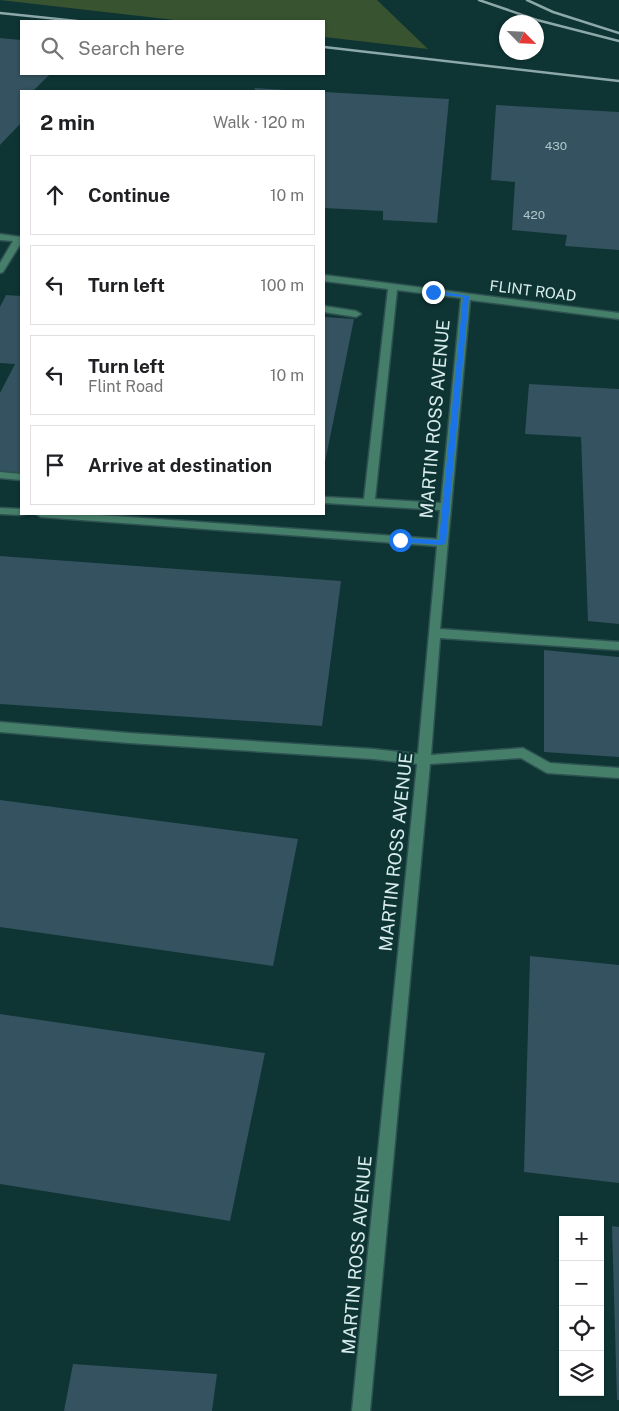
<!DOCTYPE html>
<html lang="en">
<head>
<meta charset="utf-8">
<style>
	body { margin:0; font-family:"Public Sans",sans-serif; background:#f6f6f6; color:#202124 }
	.controls { position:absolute; right:15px; bottom:15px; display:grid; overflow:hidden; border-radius:0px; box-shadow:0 1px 4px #0004 }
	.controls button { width:45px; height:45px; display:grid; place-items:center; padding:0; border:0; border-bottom:1px solid #e0e0e0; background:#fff; color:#202124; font:25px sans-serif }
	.compass { position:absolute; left:499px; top:15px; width:45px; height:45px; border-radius:50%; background:#fff; box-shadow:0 1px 4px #0004; rotate:114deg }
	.stop { position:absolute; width:15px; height:15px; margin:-11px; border:4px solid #1a73e8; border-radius:50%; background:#fff }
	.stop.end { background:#1a73e8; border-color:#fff; box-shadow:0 1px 5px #0008 }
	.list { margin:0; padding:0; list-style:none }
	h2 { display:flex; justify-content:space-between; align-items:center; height:65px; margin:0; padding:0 20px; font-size:21px }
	h2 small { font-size:16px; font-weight:400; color:#757577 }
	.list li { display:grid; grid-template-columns:32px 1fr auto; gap:15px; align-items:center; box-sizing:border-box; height:80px; margin:0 10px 10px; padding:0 10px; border:1px solid #e0e0e0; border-radius:0px }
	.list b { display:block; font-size:19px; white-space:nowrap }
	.list p { margin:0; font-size:16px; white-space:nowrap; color:#757577 }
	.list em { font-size:16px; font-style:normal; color:#757577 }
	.icon { flex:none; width:28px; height:28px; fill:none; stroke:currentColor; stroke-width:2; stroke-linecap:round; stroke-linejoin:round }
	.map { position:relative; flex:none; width:619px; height:1411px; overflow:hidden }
	.search { position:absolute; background:#fff; box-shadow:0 1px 4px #0004; left:20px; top:20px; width:305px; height:55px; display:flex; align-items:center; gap:12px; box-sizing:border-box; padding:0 18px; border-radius:0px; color:#757577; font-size:19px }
	.panel { position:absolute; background:#fff; box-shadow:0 1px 4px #0004; left:20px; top:90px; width:305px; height:425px; border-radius:0px }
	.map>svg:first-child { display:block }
	.green { fill:#38532f }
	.building { fill:#34525f }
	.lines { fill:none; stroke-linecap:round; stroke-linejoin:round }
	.minor-casing { stroke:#2e5151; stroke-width:3 }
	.minor { fill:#457e69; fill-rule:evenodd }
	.rail { stroke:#8da8a8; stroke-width:2.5 }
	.route { fill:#1a73e8 }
	.labels { text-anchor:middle; stroke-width:4.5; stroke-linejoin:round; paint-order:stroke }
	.far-number-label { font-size:12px; fill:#afc6c9 }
	.far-street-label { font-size:15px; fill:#d8ecec; stroke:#0e3434 }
	.street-label { font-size:18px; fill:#d8ecec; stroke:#0e3434 }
</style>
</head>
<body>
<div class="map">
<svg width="619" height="1411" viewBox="0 0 619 1411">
	<rect width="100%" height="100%" fill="#0e3434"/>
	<!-- green -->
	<path class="green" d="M0,0h377l51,49 -104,-12v-16h-141z"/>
	<!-- building -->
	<g class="building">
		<path d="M0,38l21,2v34h29l-17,17h-12v32l-21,22z"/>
		<path d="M255,88l31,2v1h-32z"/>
		<path d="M324,92l125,7 -12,124 -54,-3v-9l-59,-3z"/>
		<path d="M496,105l123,7v138l-54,-4 2,-11 -55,-5 3,-48 -24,-2z"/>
		<path d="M6,295l15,1v179l-21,-2v-80l15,-29 -15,-1v-56z"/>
		<path d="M324,317l30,2 -29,143h-1z"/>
		<path d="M529,384l90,5v235l-31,-3 -7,-184 -56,-3z"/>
		<path d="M0,556l341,25 -19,145 -322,-22z"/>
		<path d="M544,650l75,7v100l-75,-5z"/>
		<path d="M0,800l298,39 -25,127 -273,-39z"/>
		<path d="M530,956l89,9v218l-95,-11z"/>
		<path d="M0,1014l265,39 -35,168 -230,-37z"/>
		<path d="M612,1226l7,1v173h-2z"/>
		<path d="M73,1364l144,10 -5,37h-148z"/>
	</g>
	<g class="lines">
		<defs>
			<g id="minor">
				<path d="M0,234l21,3v6l-18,29 -3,1v-10l13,-22 -13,-1z"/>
				<path d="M324,275l295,38v6l-149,-19 -30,329 179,13v8l-179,-12 -9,117 92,-7 27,15 69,5v10l-72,-5 -26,-15 -91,6 -60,647h-18l65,-647 -44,-5 -244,-16 -129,-11v-10l129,11 244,16 45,5 19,-208 -396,-29 -5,-3h50l351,25 3,-29 -116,-7v-6l40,2 24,-210 -64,-8zM397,290l64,8 -20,205 -66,-4z"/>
				<path d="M324,306l32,5 5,3 -5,3 -32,-5z"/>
				<path d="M0,472l21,2v6l-21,-2z"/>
				<path d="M0,508l21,1v5h4l-4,1 -21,-1z"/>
			</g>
		</defs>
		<!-- minor casing -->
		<use href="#minor" class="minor-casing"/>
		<!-- minor -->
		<use href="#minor" class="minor"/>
		<!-- rail -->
		<g class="rail">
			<path d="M479,0l58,20 82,21"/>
			<path d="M527,0l26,12 66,21"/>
			<path d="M0,13l77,8"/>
			<path d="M324,47l295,34"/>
		</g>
	</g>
	<!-- route -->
	<path class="route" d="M431,290l38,6 -23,247 -4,2 -42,-3 -3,-2 3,-2 39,2 24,-243 -30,-3z"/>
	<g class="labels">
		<!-- far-number labels -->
		<g class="far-number-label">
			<text x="556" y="150">430</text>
			<text x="534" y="219">420</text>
		</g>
		<!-- far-street labels -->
		<g class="far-street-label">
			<text transform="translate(533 291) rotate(7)" y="5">FLINT ROAD</text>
		</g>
		<!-- street labels -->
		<g class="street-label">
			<text transform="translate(435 419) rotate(-85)" y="6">MARTIN ROSS AVENUE</text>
			<text transform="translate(396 852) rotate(-84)" y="6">MARTIN ROSS AVENUE</text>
			<text transform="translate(357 1255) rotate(-85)" y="6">MARTIN ROSS AVENUE</text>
		</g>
	</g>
</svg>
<div class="controls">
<button>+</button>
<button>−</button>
<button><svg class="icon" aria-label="locate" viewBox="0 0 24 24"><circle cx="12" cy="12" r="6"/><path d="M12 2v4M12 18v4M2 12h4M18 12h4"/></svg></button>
<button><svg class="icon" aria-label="layers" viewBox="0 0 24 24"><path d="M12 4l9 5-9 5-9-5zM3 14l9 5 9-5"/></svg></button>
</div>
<svg class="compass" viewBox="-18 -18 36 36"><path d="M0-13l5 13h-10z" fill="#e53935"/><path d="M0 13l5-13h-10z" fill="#757577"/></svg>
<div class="stop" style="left:400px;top:540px"></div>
<div class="stop end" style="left:433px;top:292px"></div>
<div class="search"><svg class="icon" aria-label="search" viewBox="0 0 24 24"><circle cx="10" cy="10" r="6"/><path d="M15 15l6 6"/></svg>Search here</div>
<section class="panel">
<h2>2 min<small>Walk · 120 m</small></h2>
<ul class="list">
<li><svg class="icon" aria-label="ahead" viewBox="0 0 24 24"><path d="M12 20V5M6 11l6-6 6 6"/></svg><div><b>Continue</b></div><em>10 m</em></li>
<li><svg class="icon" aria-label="left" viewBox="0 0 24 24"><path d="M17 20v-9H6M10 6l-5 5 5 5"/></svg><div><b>Turn left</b></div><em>100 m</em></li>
<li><svg class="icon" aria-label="left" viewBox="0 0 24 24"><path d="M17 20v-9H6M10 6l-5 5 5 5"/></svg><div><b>Turn left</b><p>Flint Road</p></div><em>10 m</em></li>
<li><svg class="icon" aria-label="arrive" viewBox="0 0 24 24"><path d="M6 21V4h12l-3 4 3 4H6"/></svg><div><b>Arrive at destination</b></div></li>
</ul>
</section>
</div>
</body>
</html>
